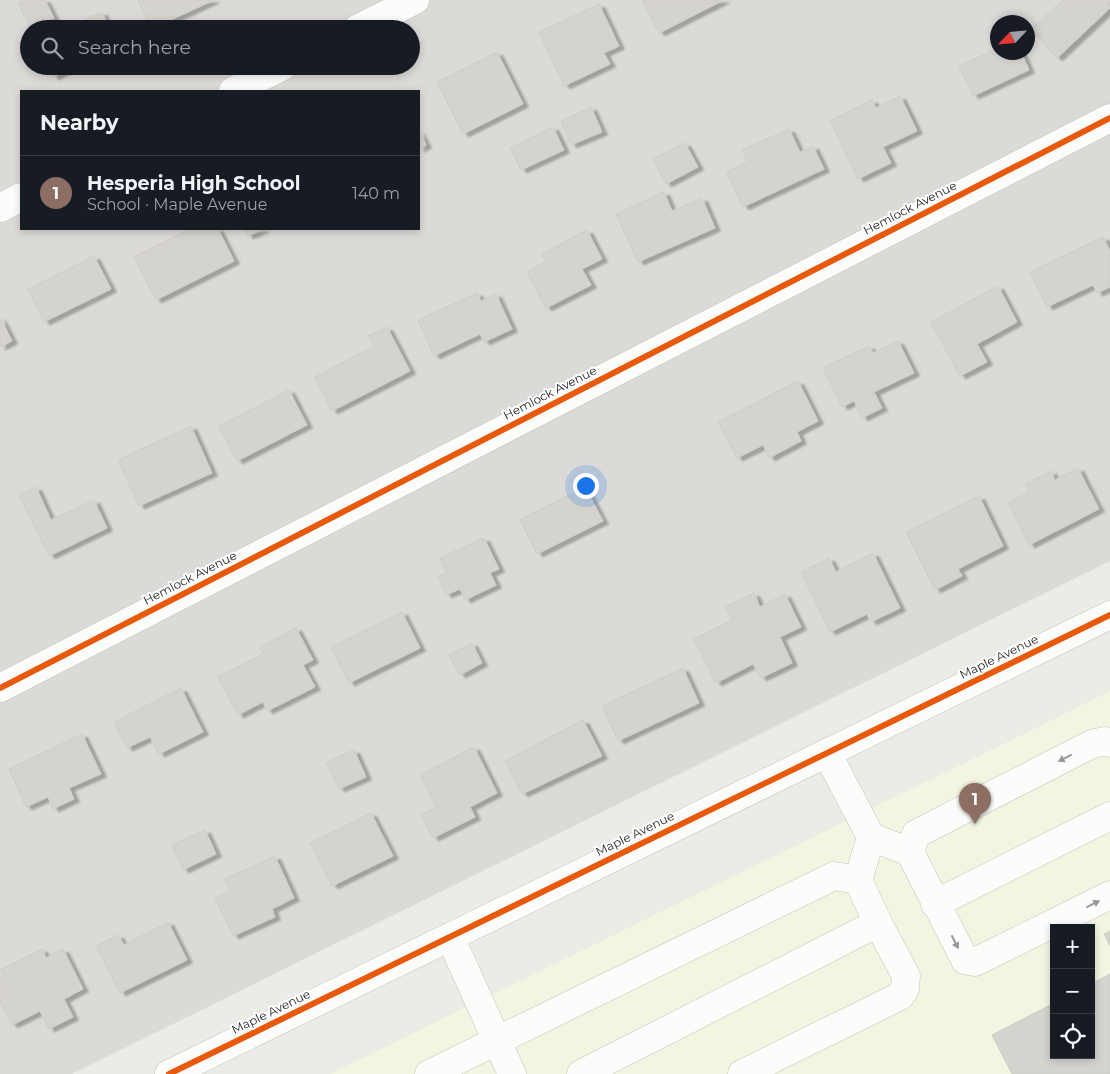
<!DOCTYPE html>
<html lang="en">
<head>
<meta charset="utf-8">
<style>
	body { margin:0; font-family:Montserrat,sans-serif; background:#242831; color:#f1f3f6 }
	.controls { position:absolute; right:15px; bottom:15px; display:grid; overflow:hidden; border-radius:0px; box-shadow:0 2px 8px #0003 }
	.controls button { width:45px; height:45px; display:grid; place-items:center; padding:0; border:0; border-bottom:1px solid #363941; background:#171b24; color:#f1f3f6; font:25px sans-serif }
	.compass { position:absolute; left:990px; top:15px; width:45px; height:45px; border-radius:50%; background:#171b24; box-shadow:0 2px 8px #0003; rotate:244deg }
	.you { position:absolute; left:585px; top:485px; width:18px; height:18px; margin:-12px; border:4px solid #fff; border-radius:50%; background:#1a73e8; box-shadow:0 0 0 8px #1a73e833 }
	.badge { display:grid; place-items:center; width:32px; height:32px; border-radius:50%; background:#b2b3b4; color:#fff; font-size:16px; font-weight:700 }
	.pin { position:absolute; translate:-50% -41px; filter:drop-shadow(0 1px 2px #0008) }
	.pin::after { content:''; position:absolute; top:26px; width:18px; height:15px; background:inherit; clip-path:polygon(0 0,100% 0,50% 100%) }
	.list { margin:0; padding:0; list-style:none }
	h2 { display:flex; justify-content:space-between; align-items:center; height:65px; margin:0; padding:0 20px; font-size:21px }
	h2 small { font-size:16px; font-weight:400; color:#9ea1a6 }
	.list li { display:grid; grid-template-columns:32px 1fr auto; gap:15px; align-items:center; box-sizing:border-box; height:75px; padding:0 20px; border-top:1px solid #363941 }
	.list b { display:block; font-size:19px; white-space:nowrap }
	.list p { margin:0; font-size:16px; white-space:nowrap; color:#9ea1a6 }
	.list em { font-size:16px; font-style:normal; color:#9ea1a6 }
	.icon { flex:none; width:28px; height:28px; fill:none; stroke:currentColor; stroke-width:2; stroke-linecap:round; stroke-linejoin:round }
	.map { position:relative; flex:none; width:1110px; height:1074px; overflow:hidden }
	.search { position:absolute; background:#171b24; box-shadow:0 2px 8px #0003; left:20px; top:20px; width:400px; height:55px; display:flex; align-items:center; gap:12px; box-sizing:border-box; padding:0 18px; border-radius:28px; color:#9ea1a6; font-size:19px }
	.panel { position:absolute; background:#171b24; box-shadow:0 2px 8px #0003; left:20px; top:90px; width:400px; height:140px; border-radius:0px }
	.map>svg:first-child { display:block }
	.residential { fill:#dbdad7; fill-rule:evenodd }
	.education { fill:#f2f6e0; fill-rule:evenodd }
	.building { fill:#d4d3cd; stroke:#cfcdc6; filter:url(#shadow) }
	.lines { fill:none; stroke-linecap:round; stroke-linejoin:round }
	.minor-casing { stroke:#c4c4c1; stroke-width:29 }
	.minor { stroke:#fcfcfb; stroke-width:28 }
	.cycleway-casing { stroke:#fff; stroke-width:9 }
	.cycleway { stroke:#e8590c; stroke-width:6 }
	.oneway { fill:#989897 }
	.labels { text-anchor:middle; stroke-width:4; stroke-linejoin:round; paint-order:stroke }
	.street-label { font-size:12px; fill:#1d1d1d; stroke:#fff }
</style>
</head>
<body>
<div class="map">
<svg width="1110" height="1074" viewBox="0 0 1110 1074">
	<defs>
		<filter id="shadow"><feDropShadow dx="5.5" dy="3" stdDeviation="1" flood-color="#0004"/></filter>
	</defs>
	<rect width="100%" height="100%" fill="#ecebe5"/>
	<!-- residential -->
	<path class="residential" d="M0,0h1110v561l-1038,513h-72zM998,22h30v30h-30zM29,29h382v37h-382zM21,91h398v138h-398z"/>
	<!-- education -->
	<path class="education" d="M1110,691v383h-780l722,-354zM1054,928h37v127h-37z"/>
	<!-- building -->
	<g class="building">
		<path d="M25,0h20l9,18 -24,10 -12,-25z"/>
		<path d="M138,0h76l-63,29z"/>
		<path d="M642,0h82l-65,33z"/>
		<path d="M1063,0h45l2,8 -53,50 -26,-29z"/>
		<path d="M599,4l20,42 -15,7 6,11 -46,22 -25,-54z"/>
		<path d="M102,12l7,17h-44z"/>
		<path d="M998,48v4h23l8,18 -56,26 -14,-30z"/>
		<path d="M497,52l26,52 -60,30 -26,-52z"/>
		<path d="M48,66h28l-23,11z"/>
		<path d="M900,96l17,35 -34,16 8,16 -33,16 -28,-58 42,-21 4,8z"/>
		<path d="M591,107l11,25 -31,13 -10,-24z"/>
		<path d="M553,127l11,23 -43,20 -11,-22z"/>
		<path d="M789,129l11,23 13,-6 11,23 -81,38 -17,-35 22,-10 -6,-12z"/>
		<path d="M419,131l7,14 -7,4z"/>
		<path d="M685,143l13,24 -32,17 -13,-25z"/>
		<path d="M664,192l8,19 30,-13 13,30 -77,34 -22,-48z"/>
		<path d="M190,229h28l16,32 -78,39 -22,-43z"/>
		<path d="M244,229h20l-16,7z"/>
		<path d="M587,230l15,29 -20,10 9,16 -45,23 -19,-36 18,-10 -3,-8z"/>
		<path d="M1103,237l7,14v36l-13,6 -4,-8 -46,22 -17,-35z"/>
		<path d="M94,256l17,33 -67,33 -16,-33z"/>
		<path d="M998,286l19,36 -40,22 10,18 -27,14 -29,-54z"/>
		<path d="M477,293l4,8 15,-7 16,35 -28,13 -4,-8 -46,22 -16,-36z"/>
		<path d="M0,317l12,24 -12,6z"/>
		<path d="M387,327l23,44 -78,40 -17,-34 59,-31 -6,-10z"/>
		<path d="M898,341l16,32 -40,19 8,16 -20,10 -8,-17 -12,6 -19,-39 46,-22 4,7z"/>
		<path d="M798,381l20,40 -21,11 4,9 -32,17 -6,-13 -26,13 -19,-36z"/>
		<path d="M289,390l18,35 -70,36 -18,-35z"/>
		<path d="M191,426l21,47 -73,33 -21,-46z"/>
		<path d="M1078,468l21,41 -70,36 -21,-42 21,-11 -4,-8 26,-13 4,9z"/>
		<path d="M36,487l15,33 43,-20 13,28 -58,28 -30,-61z"/>
		<path d="M585,487l18,34 -66,33 -17,-34z"/>
		<path d="M979,496l24,50 -45,23 4,7 -27,14 -29,-58z"/>
		<path d="M484,538l15,31 -9,4 6,12 -31,15 -5,-11 -14,6 -8,-18 8,-4 -6,-15z"/>
		<path d="M873,553l27,55 -29,14 -4,-8 -37,18 -29,-60 28,-14 7,14z"/>
		<path d="M754,593l6,14 25,-13 16,33 -21,10 12,26 -31,15 -8,-14 -37,19 -22,-44 38,-19 -7,-13z"/>
		<path d="M402,612l18,36 -71,35 -18,-36z"/>
		<path d="M296,628l17,32 -10,5 12,22 -48,24 -4,-9 -25,13 -20,-38 45,-23 -3,-7z"/>
		<path d="M472,643l10,20 -22,12 -11,-20z"/>
		<path d="M683,668l16,35 -81,38 -16,-35z"/>
		<path d="M181,688l22,44 -44,22 -9,-17 -23,11 -13,-26z"/>
		<path d="M583,720l19,36 -80,38 -17,-33z"/>
		<path d="M82,734l19,40 -32,14 5,11 -21,10 -5,-12 -22,10 -17,-38z"/>
		<path d="M474,747l23,46 -27,14 5,10 -42,21 -12,-23 15,-8 -16,-32z"/>
		<path d="M354,750l12,27 -27,12 -13,-27z"/>
		<path d="M371,813l22,43 -61,30 -22,-43z"/>
		<path d="M205,830l11,24 -33,16 -11,-25z"/>
		<path d="M275,856l19,42 -22,11 3,8 -42,19 -18,-38 15,-7 -5,-12z"/>
		<path d="M168,922l19,38 -67,33 -24,-47 22,-11 6,10z"/>
		<path d="M1110,931v15l-6,-12z"/>
		<path d="M42,949l4,9 17,-9 20,40 -19,10 9,18 -24,12 -9,-18 -28,14 -12,-23v-23l4,-2 -4,-7z"/>
		<path d="M1110,974v100h-98l-20,-39 62,-32v52h37v-71z"/>
	</g>
	<g class="lines">
		<defs>
			<g id="minor">
				<path d="M357,29l58,-29"/>
				<path d="M233,91l50,-25"/>
				<path d="M0,208l21,-11"/>
				<path d="M0,688l1110,-570"/>
				<path d="M827,753l44,84 39,15 55,108 10,2 135,-67"/>
				<path d="M910,852l6,-18 176,-90 13,-3 5,2"/>
				<path d="M935,904l175,-88"/>
				<path d="M450,937l62,137"/>
				<path d="M169,1074l941,-459"/>
				<path d="M429,1074l405,-198 24,4"/>
				<path d="M581,1074l297,-151 -20,-43 13,-43"/>
				<path d="M742,1074l158,-78 5,-7 1,-13 -28,-53"/>
			</g>
		</defs>
		<!-- minor casing -->
		<use href="#minor" class="minor-casing"/>
		<!-- minor -->
		<use href="#minor" class="minor"/>
		<defs>
			<g id="cycleway">
				<path d="M0,688l1110,-570"/>
				<path d="M169,1074l941,-459"/>
			</g>
		</defs>
		<!-- cycleway casing -->
		<use href="#cycleway" class="cycleway-casing"/>
		<!-- cycleway -->
		<use href="#cycleway" class="cycleway"/>
	</g>
	<!-- one-way arrows -->
	<defs><path id="oneway-solid" d="M-6-.8H1V-3.2L6.5 0L1 3.2V.8H-6Z" transform="scale(1.25)"/></defs>
	<g class="oneway">
		<use href="#oneway-solid" transform="translate(1065 758) rotate(153)"/>
		<use href="#oneway-solid" transform="translate(1093 904) rotate(-26)"/>
		<use href="#oneway-solid" transform="translate(955 942) rotate(63)"/>
	</g>
	<g class="labels">
		<!-- street labels -->
		<g class="street-label">
			<text transform="translate(910 208) rotate(-27)" y="4">Hemlock Avenue</text>
			<text transform="translate(550 393) rotate(-27)" y="4">Hemlock Avenue</text>
			<text transform="translate(190 578) rotate(-27)" y="4">Hemlock Avenue</text>
			<text transform="translate(999 657) rotate(-26)" y="4">Maple Avenue</text>
			<text transform="translate(635 834) rotate(-26)" y="4">Maple Avenue</text>
			<text transform="translate(271 1012) rotate(-26)" y="4">Maple Avenue</text>
		</g>
	</g>
</svg>
<div class="controls">
<button>+</button>
<button>−</button>
<button><svg class="icon" aria-label="locate" viewBox="0 0 24 24"><circle cx="12" cy="12" r="6"/><path d="M12 2v4M12 18v4M2 12h4M18 12h4"/></svg></button>
</div>
<svg class="compass" viewBox="-18 -18 36 36"><path d="M0-13l5 13h-10z" fill="#e53935"/><path d="M0 13l5-13h-10z" fill="#9ea1a6"/></svg>
<div class="you"></div>
<div class="pin badge" style="left:975px;top:824px;background:#8d6e63">1</div>
<div class="search"><svg class="icon" aria-label="search" viewBox="0 0 24 24"><circle cx="10" cy="10" r="6"/><path d="M15 15l6 6"/></svg>Search here</div>
<section class="panel">
<h2>Nearby<small></small></h2>
<ul class="list">
<li><span class="badge" style="background:#8d6e63">1</span><div><b>Hesperia High School</b><p>School · Maple Avenue</p></div><em>140 m</em></li>
</ul>
</section>
</div>
</body>
</html>
